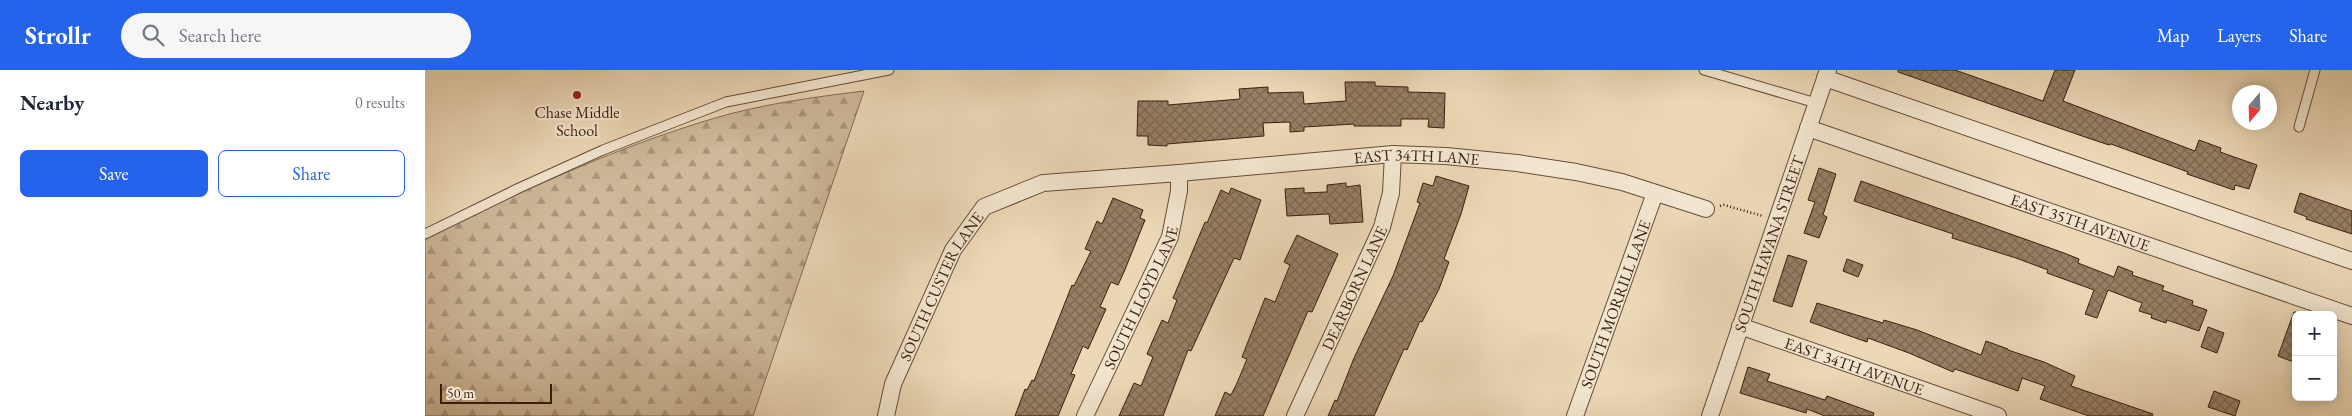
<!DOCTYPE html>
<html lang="en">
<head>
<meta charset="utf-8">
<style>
	body { margin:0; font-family:"EB Garamond",serif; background:#f6f6f7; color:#1f2937 }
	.controls { position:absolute; right:15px; bottom:15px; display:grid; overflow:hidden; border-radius:8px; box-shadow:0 2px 12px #0003 }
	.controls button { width:45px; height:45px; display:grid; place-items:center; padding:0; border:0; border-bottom:1px solid #e0e1e3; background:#fff; color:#1f2937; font:25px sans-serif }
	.compass { position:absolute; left:1807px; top:15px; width:45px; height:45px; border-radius:50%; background:#fff; box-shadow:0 2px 12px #0003; rotate:199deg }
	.scale { position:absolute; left:15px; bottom:12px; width:112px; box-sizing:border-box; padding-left:5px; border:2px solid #3b1f0d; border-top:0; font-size:14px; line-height:18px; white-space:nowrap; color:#3b1f0d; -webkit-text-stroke:4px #f3e6d0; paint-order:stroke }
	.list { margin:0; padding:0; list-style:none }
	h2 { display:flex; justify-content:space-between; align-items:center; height:65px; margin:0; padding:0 20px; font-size:21px }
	h2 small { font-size:16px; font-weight:400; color:#747a83 }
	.actions { display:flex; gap:10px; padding:15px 20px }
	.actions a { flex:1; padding:11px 0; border:1px solid #2563eb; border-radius:8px; text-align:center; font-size:18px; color:#2563eb }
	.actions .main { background:#2563eb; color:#fff }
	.icon { flex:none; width:28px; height:28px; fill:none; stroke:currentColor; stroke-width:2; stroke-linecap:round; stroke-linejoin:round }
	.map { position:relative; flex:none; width:1927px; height:346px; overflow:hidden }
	header { display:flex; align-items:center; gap:30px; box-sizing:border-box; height:70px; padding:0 25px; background:#2563eb; color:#fff }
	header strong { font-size:24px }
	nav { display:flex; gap:28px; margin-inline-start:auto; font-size:18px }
	.search { width:350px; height:45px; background:#f6f6f7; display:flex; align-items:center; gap:12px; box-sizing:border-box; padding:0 18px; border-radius:28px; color:#747a83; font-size:19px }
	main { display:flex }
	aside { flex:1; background:#fff }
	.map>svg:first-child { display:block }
	.forest { fill:url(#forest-firs); stroke:#846c54 }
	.building { fill:url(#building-cross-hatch); stroke:#3b1f0d }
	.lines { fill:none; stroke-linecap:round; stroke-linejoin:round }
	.service-casing { stroke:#674d38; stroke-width:11 }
	.minor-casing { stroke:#674d38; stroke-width:18 }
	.path { stroke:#3b1f0d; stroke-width:2.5; stroke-dasharray:1 2.5; stroke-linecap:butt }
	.service { stroke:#f3e6d0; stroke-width:9 }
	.minor { stroke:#f3e6d0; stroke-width:16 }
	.poi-dot { fill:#8f2418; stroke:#f3e6d0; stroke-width:2 }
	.labels { text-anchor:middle; stroke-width:5; stroke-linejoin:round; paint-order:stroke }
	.poi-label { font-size:16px; fill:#3b1f0d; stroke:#f3e6d0 }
	.street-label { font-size:16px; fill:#3b1f0d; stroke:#f3e6d0 }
</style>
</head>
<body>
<header>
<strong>Strollr</strong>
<div class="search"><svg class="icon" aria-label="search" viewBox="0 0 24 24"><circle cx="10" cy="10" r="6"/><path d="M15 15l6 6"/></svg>Search here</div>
<nav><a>Map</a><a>Layers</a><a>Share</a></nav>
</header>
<main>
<aside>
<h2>Nearby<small>0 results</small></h2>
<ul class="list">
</ul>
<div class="actions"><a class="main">Save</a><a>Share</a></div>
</aside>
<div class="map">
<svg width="1927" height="346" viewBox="0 0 1927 346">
	<defs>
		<pattern id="forest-firs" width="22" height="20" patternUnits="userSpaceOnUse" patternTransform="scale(1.25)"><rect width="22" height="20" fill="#ceb99a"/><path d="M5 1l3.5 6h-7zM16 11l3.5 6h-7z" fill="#a8967c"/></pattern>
		<pattern id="building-cross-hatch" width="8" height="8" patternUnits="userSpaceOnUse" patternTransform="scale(1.25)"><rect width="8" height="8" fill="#977f65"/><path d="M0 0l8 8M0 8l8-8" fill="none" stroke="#7c6752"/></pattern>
	</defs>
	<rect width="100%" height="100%" fill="#ecd8b7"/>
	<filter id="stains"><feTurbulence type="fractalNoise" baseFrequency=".004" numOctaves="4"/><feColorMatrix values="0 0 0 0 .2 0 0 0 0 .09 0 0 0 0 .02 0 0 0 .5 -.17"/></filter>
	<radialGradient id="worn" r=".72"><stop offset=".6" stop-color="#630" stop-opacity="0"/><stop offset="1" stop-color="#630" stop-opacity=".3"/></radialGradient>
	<!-- forest -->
	<path class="forest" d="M439,21l-111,325h-328v-178c94,-46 189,-90 290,-120 48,-14 99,-21 149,-27z"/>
	<!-- building -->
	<g class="building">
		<path d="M1473,0h57l88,31 12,-31h20l-12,31 132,50 4,-11 22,8 -1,4 37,13 -8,24 -14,-4 -1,5 -47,-16 1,-2 -77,-28 -2,1 -24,-8 -187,-65z"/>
		<path d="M920,12h30v4l33,1v5l37,1 -1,35 -16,-1 1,-8h-28v7h-47v-2l-50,3v4l-14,1v-10l-27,1 1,13 -97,8v2l-19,-1v-9h-11l1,-35h30v4l72,-6 -1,-10 29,-2v6l35,-1 1,12 42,-3z"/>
		<path d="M1394,98l17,6 -13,41 4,2 -8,21 -15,-5 11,-31 -7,-2z"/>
		<path d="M1011,106l33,10 -8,28 -17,45 5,3 -10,27 -17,33 -2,-1 -13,29 -3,-1 -30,67h-46l7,-16 2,1 17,-43 39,-82 27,-73 -3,-1 6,-19 10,3z"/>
		<path d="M1436,111l203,72 15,6 -1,4 36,14 4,-11 15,6 -1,3 32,11 -2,4 31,11 -1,4 15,5 -8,21 -32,-11 -1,3 -15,-5 1,-3 -13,-4 3,-8 -34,-13 -11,28 -12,-4 9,-24 -47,-17 1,-3 -32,-12 -64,-20 1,-4 -99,-33z"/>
		<path d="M921,113v4l14,-2 3,37 -33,2 -1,-10 -42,2 -2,-27 19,-1v5l23,-1v-7z"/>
		<path d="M806,118l30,12 -21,60 -6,-2 -43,93 -3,-1 -25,66h-44l15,-33 7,3 12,-29 -6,-3 6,-14 9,-20 6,3 9,-23 -4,-2 32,-76 2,1 14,-33 8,4z"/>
		<path d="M1875,123l52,18v23l-46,-15 1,-2 -13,-5z"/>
		<path d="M688,128l30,12 -3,8 5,2 -21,52 -6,13 -7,-3 -11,25 6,2 -18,40 -5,-3 -12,28 4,1 -17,41h-43l10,-27 2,1 5,-10 2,1 38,-96 2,1 17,-35 -6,-2 12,-28 5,3z"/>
		<path d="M872,165l41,19 -26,58 -4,-1 -45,105h-48l10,-24 6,3 6,-12 10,-24 -5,-2 23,-59 10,4 15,-37 -6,-3z"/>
		<path d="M1363,185l19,6 -15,46 -19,-6z"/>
		<path d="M1422,189l16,6 -5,12 -15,-6z"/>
		<path d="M1392,233l66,20 1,-3 33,10 64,25 5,-14 22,8v1l36,12 31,14 -4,10 82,28 -1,2h-63l-49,-17 5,-13 -23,-8 -4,13 -63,-22 -2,3 -44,-19 -41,-15 -1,4 -57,-20z"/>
		<path d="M1869,242h2v51l-18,-7z"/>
		<path d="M1783,257l16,6 -7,20 -16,-6z"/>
		<path d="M1323,297l22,7 -3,7 58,19 2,-4 47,17 -1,3h-48l-18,-7 -1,4 -66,-20z"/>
		<path d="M1789,321l26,10 -5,15 -27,-9z"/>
	</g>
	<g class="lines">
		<defs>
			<g id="service">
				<path d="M1279,0l112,33"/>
				<path d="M1874,57l16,-57"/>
				<path d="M0,164l94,-46 84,-38 123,-48 163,-32"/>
			</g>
			<g id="minor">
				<path d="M1400,8l527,183"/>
				<path id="s1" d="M1383,58l544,188"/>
				<path id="s2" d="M1315,256l258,90"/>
				<path id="s3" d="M461,346l7,-32 60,-134 31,-43 59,-24 136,-10 214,-19 53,2 71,7 59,9 46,10 84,27"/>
				<path id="s4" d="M660,346l85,-179 9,-46v-18"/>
				<path id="s5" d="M870,346l87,-189 9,-34 2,-39"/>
				<path id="s6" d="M1150,346l80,-223"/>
				<path id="s7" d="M1285,346l118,-346"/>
			</g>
		</defs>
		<!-- service casing -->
		<use href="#service" class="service-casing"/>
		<!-- minor casing -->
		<use href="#minor" class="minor-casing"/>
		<!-- path -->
		<path class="path" d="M1295,136l4,-1 39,11"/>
		<!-- service -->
		<use href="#service" class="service"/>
		<!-- minor -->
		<use href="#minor" class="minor"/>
	</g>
	<!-- markers -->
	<circle class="poi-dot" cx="152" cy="25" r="5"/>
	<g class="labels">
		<!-- poi labels -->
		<g class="poi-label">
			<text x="152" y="48">Chase Middle<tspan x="152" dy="18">School</tspan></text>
		</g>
		<!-- street labels -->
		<g class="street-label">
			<text dy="6" stroke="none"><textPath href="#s3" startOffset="671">EAST 34TH LANE</textPath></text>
			<text dy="6" stroke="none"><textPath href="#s1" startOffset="288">EAST 35TH AVENUE</textPath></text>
			<text dy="6" stroke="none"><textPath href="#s7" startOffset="182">SOUTH HAVANA STREET</textPath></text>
			<text dy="6" stroke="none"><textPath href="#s3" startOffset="142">SOUTH CUSTER LANE</textPath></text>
			<text dy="6" stroke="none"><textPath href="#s5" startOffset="141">DEARBORN LANE</textPath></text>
			<text dy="6" stroke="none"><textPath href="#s4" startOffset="131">SOUTH LLOYD LANE</textPath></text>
			<text dy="6" stroke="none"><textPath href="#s6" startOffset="119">SOUTH MORRILL LANE</textPath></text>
			<text dy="6" stroke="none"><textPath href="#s2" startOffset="121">EAST 34TH AVENUE</textPath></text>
		</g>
	</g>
	<rect width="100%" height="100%" filter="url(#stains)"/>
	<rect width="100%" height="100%" fill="url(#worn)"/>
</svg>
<div class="controls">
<button>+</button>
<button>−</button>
</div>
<svg class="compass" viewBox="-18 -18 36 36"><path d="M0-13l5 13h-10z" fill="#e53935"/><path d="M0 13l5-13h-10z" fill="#747a83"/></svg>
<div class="scale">50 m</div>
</div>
</main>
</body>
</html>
